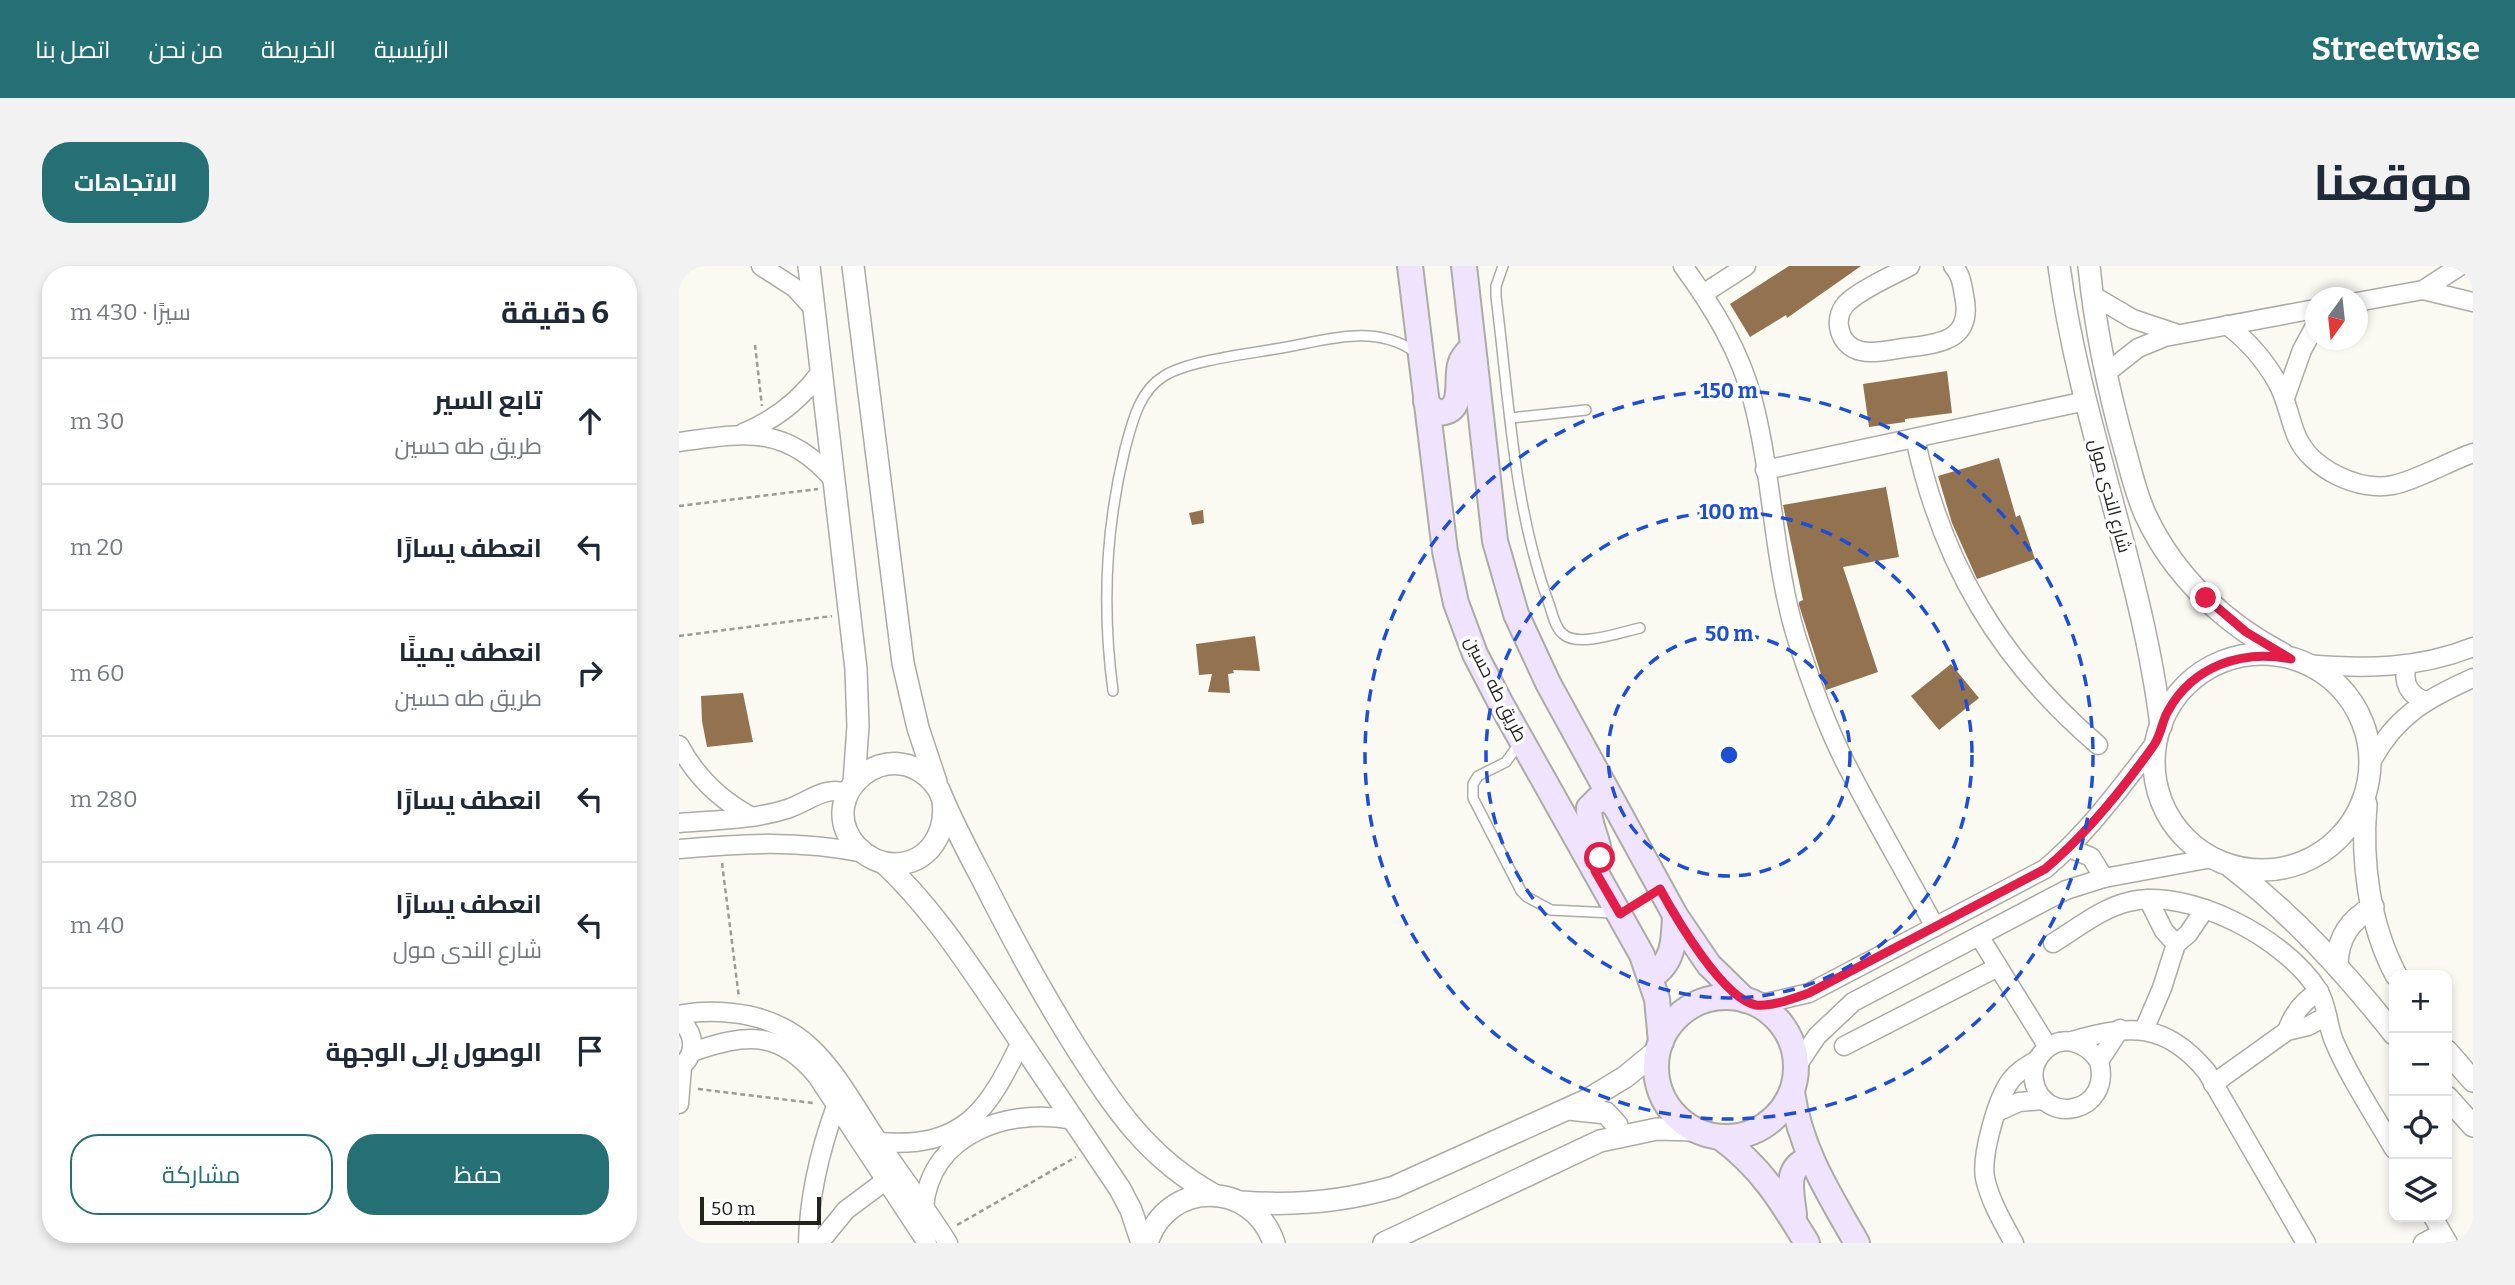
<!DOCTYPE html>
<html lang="ar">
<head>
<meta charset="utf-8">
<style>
	body { margin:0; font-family:Bitter,Cairo,serif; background:#f2f2f3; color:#1f2937; direction:rtl }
	.controls { position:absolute; right:21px; bottom:21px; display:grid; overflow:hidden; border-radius:14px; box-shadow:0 4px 10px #0003 }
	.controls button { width:63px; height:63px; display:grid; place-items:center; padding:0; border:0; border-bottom:2px solid #e0e1e3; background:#fff; color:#1f2937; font:35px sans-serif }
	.compass { position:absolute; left:1626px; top:21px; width:63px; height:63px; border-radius:50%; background:#fff; box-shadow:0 4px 10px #0003; rotate:195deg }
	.scale { position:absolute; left:21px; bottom:18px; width:121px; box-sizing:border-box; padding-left:7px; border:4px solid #232320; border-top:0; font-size:19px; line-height:24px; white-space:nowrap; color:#232320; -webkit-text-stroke:5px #fff; paint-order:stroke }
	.stop { position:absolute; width:21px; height:21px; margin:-16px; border:5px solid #e11d48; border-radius:50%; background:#fff }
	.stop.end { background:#e11d48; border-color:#fff; box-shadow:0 2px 7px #0008 }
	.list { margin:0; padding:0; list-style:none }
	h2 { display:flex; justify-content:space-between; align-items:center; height:91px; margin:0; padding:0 28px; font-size:30px }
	h2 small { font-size:23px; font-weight:400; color:#747a83 }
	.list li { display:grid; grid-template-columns:46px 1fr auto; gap:21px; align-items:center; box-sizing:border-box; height:126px; padding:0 28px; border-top:2px solid #e0e1e3 }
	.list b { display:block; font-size:26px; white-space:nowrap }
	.list p { margin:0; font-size:23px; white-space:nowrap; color:#747a83 }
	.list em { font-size:23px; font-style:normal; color:#747a83 }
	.actions { display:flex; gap:14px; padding:21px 28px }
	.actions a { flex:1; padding:16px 0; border:2px solid #257074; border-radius:28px; text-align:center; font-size:24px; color:#257074 }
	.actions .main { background:#257074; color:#fff }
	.icon { flex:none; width:38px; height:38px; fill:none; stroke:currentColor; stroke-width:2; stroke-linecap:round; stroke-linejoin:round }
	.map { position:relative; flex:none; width:1794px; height:977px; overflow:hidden; direction:ltr; border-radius:28px }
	header { display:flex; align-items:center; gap:42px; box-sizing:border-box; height:98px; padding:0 35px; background:#257074; color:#fff }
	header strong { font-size:33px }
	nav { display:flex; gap:38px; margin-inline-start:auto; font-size:24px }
	.intro { display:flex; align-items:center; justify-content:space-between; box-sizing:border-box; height:168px; padding:0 42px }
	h1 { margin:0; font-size:49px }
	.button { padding:18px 32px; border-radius:28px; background:#257074; color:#fff; font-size:24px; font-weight:700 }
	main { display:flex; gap:42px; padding:0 42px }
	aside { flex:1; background:#fff; border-radius:28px; box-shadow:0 4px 10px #0003 }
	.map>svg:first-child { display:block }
	.building { fill:#92724f }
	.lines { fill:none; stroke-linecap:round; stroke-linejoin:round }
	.service-casing { stroke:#acaba4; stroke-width:12 }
	.minor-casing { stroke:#acaba4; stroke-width:21 }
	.tertiary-casing { stroke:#acaba4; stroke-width:24 }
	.secondary-casing { stroke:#acaba4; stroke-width:28 }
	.path { stroke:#9c9c97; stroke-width:2.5; stroke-dasharray:5 3.5; stroke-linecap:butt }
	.service { stroke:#fff; stroke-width:9 }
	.minor { stroke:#fff; stroke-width:18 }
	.tertiary { stroke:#fff; stroke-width:21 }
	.secondary { stroke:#f0e3fe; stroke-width:24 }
	.route { stroke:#e11d48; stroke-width:9 }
	.ring { fill:none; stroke:#1d4ed8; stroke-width:3.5; stroke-dasharray:12 9 }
	.labels { text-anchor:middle; stroke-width:7; stroke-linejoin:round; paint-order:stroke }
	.street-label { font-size:18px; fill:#232320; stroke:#fff }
	.centre { fill:#1d4ed8; stroke:#fff; stroke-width:3.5 }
	.ring-label { font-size:21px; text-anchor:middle; font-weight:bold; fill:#1d4ed8; stroke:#fff; stroke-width:7; stroke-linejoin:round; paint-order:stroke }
</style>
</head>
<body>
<header>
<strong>Streetwise</strong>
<nav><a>الرئيسية</a><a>الخريطة</a><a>من نحن</a><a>اتصل بنا</a></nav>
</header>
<div class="intro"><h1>موقعنا</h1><a class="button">الاتجاهات</a></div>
<main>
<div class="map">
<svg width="1794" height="977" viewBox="0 0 1794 977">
	<rect width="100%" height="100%" fill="#faf9f2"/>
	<!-- building -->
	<g class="building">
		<path d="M1110,0h72l-74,52 -1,-3 -36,22 -20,-33z"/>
		<path d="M1268,105l5,42 -47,6v3l-36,5 -6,-43z"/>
		<path d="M1320,192l17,59 4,-2 15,44 -58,20 -25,-56 -14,-47z"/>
		<path d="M1207,221l13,70 -56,10 35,105 -52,18 -27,-85v-3l4,-2 -20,-95z"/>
		<path d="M524,244l1,13 -12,2 -3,-12z"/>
		<path d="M576,370l5,35 -27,-1 1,3 -6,1 2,19 -22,-1 4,-18 -13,1 -3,-31z"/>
		<path d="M1272,398l28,34 -40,32 -28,-34z"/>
		<path d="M64,427l10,49 -46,5 -5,-26 -1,-25z"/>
	</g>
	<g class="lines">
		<defs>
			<g id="service">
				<path d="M824,0l-7,20v11c13,101 17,207 52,304 4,10 6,26 15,33 15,14 58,-2 77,-6"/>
				<path d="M832,152l75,-8"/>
				<path d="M434,425c-11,-82 -8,-161 12,-242 7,-26 14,-58 39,-73 25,-16 91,-23 123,-29 43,-8 89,-23 128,5"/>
				<path d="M840,478l-13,18 -28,14 -5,8v14l48,93 6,6 24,13 62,3"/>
			</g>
			<g id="minor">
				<path d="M82,0l34,22 19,21"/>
				<path d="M1004,0c30,41 57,85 70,135 20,77 20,159 43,235 14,44 29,87 50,128 28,55 60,109 89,163"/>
				<path d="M1231,0c-18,10 -45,21 -61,35 -18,15 -11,45 12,50 13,3 29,-1 43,-3 35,-5 70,-6 60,-53 -2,-11 -3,-21 -11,-29"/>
				<path d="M1744,24l50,12"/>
				<path d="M1024,28l43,-28"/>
				<path d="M1413,29l41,24 42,14"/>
				<path d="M1678,36l66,-12 37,-24"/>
				<path d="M1548,59c21,16 37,34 50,57 10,17 12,37 20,55 14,32 62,55 96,48 22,-4 57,-24 80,-32"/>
				<path d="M1426,108l33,-26 27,-11 150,-28"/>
				<path d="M1606,132l17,-48 13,-24"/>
				<path d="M64,167c32,-13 57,-33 77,-60"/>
				<path d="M1236,172c27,126 85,223 183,307"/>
				<path d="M0,176c65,-9 106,-18 154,37"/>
				<path d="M1086,204l321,-69"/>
				<path d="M1627,398c58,5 112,5 167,-17"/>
				<path d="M1728,399c-5,17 2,31 19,36"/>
				<path d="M0,479c17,32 40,54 71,71"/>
				<path d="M1691,498c25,-48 56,-65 103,-86"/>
				<path d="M0,557c35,-3 74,-3 108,-14 22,-7 37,-24 61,-16"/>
				<path d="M1390,582l22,9 13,21"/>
				<path d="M0,583c65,-6 120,-9 185,4"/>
				<path d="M1469,633l16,32 12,13"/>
				<path d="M1300,670l69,111"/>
				<path d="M1374,677c23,-14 49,-35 75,-41 60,-16 158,37 190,88 10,16 9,35 16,51 16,38 40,73 60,108"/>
				<path d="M1078,739l52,-12 236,-124c44,-37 76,-82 111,-127"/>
				<path d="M0,749c18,-4 35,-4 53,-2 82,8 105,67 146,128 23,34 48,67 70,102"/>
				<path d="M0,754c17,13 18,35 0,48"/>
				<path d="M1465,764l18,-42 14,-44 12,-10 17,-25"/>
				<path d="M1608,765c6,-18 16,-30 32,-40"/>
				<path d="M1393,775c58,-17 94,-19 135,31l99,171"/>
				<path d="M1165,780l154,-79"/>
				<path d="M13,786c53,-18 86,-23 125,24l110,167"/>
				<path d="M1420,795c-13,-19 -37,-28 -55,-10 -8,8 -12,19 -10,30 9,46 79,32 65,-20l21,-32"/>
				<path d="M1117,801l21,-31 36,-34 213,-112 38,-12 108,-20"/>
				<path d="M1534,818l74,-53 21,-5 19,-10"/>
				<path d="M0,838l3,-37"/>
				<path d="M1318,846l22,-10 25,-2"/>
				<path d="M200,876c86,7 109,-32 142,-100"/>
				<path d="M245,941c7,-74 85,-100 149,-87"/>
				<path d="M1754,951l15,26"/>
				<path d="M129,977c1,-47 12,-93 28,-137"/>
				<path d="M140,977l27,-33 39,-29"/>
				<path d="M1335,977c-11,-20 -24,-42 -29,-65 -4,-22 12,-80 26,-98 7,-9 16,-14 26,-20"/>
				<path d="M1744,977l19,-10"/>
			</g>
			<g id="tertiary">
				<path d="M130,0l47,403 2,57 -4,57"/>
				<path d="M174,0l50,397 15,65 18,54"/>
				<path d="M1380,0c21,156 83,304 102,460"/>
				<path d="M1410,0c6,62 19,123 36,184 6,21 11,45 21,66 28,60 79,108 137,138"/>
				<circle cx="1583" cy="496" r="108"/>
				<path d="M264,535c4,31 -13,62 -48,63 -14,0 -28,-7 -38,-17 -48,-53 39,-122 82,-57 15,38 36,74 54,110 26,51 54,101 84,149 40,62 71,109 137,146"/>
				<path d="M1687,538c-5,57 3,120 30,171"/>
				<path d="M205,597c44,41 76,89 110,139 42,62 84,124 126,187l11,21 11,33"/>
				<path d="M1552,601c63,49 114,105 163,167"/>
				<path d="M1658,698c1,-27 13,-44 36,-57"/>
				<path d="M1768,785l26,30"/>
				<path d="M1768,831l26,29"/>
				<path d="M890,843l37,4 11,12 2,11"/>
				<path d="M562,936c53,4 102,0 153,-15l193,-87 38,-23 33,-27"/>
				<path d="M468,977c20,-64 106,-63 127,0"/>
				<path d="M705,977l216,-102 57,-12 38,1"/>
			</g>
			<g id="secondary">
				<path d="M731,0l35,285 11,52 19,51 25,48 142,253 15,44 4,43"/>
				<path d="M785,0l31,275 21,73 32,69 127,232 34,50 36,35"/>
				<path d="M747,135c4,7 10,13 19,11 19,-5 11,-33 15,-47 2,-8 7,-13 13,-18"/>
				<path d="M916,605c12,-23 -7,-40 -6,-63l9,-9h8l8,5"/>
				<path d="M972,711c23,-15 23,-36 24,-62"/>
				<circle cx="1047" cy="801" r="70"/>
				<path d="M1113,826c8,57 37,102 65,151"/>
				<path d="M1041,871c41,30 61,63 87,106"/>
				<path d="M1115,949c-2,-22 -11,-48 16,-56"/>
			</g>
		</defs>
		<!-- service casing -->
		<use href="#service" class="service-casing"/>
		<!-- minor casing -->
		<use href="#minor" class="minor-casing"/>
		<!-- tertiary casing -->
		<use href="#tertiary" class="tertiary-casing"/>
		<!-- secondary casing -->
		<use href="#secondary" class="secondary-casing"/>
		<!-- path -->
		<g class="path">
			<path d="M76,79l7,61"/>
			<path d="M0,240l139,-17"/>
			<path d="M0,370l153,-20"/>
			<path d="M43,597l17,135"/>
			<path d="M19,823l115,14"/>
			<path d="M278,959l119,-68"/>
		</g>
		<!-- service -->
		<use href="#service" class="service"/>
		<!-- minor -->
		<use href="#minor" class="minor"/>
		<!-- tertiary -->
		<use href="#tertiary" class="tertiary"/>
		<!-- secondary -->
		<use href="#secondary" class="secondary"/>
	</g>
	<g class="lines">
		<!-- route -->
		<path class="route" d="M921,592l-5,13 25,43 40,-25c16,29 63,110 96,116 16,2 38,-7 53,-12l236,-124c42,-35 77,-79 109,-124 7,-10 8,-24 14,-34 25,-45 74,-62 123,-52l-45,-27 -40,-34"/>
	</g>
	<!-- distance rings -->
	<g class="ring">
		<circle cx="1050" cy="489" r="121"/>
		<circle cx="1050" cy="489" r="243"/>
		<circle cx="1050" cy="489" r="364"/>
	</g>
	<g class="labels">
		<!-- street labels -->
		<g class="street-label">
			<text transform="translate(1431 230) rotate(75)" y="6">شارع الندى مول</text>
			<text transform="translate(817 423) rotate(63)" y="6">طريق طه حسين</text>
		</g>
	</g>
	<circle cx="1050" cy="489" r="10" class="centre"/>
	<g class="ring-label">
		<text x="1050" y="132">150 m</text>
		<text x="1050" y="253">100 m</text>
		<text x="1050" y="375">50 m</text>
	</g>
</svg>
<div class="controls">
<button>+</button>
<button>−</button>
<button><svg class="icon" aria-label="locate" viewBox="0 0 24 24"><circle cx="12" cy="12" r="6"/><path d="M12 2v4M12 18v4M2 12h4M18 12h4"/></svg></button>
<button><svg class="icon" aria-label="layers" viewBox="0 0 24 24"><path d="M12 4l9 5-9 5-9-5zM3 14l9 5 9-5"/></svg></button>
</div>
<svg class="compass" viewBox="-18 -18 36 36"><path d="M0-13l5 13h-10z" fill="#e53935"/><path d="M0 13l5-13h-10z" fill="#747a83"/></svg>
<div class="scale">50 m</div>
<div class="stop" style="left:921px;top:592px"></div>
<div class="stop end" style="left:1527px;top:332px"></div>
</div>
<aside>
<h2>6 دقيقة<small>سيرًا · 430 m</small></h2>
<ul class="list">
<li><svg class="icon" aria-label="ahead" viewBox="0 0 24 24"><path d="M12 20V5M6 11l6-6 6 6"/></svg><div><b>تابع السير</b><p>طريق طه حسين</p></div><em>30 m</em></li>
<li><svg class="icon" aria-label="left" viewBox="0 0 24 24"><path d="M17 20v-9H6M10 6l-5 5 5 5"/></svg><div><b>انعطف يسارًا</b></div><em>20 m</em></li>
<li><svg class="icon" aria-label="right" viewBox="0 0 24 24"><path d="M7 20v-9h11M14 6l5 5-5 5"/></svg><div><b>انعطف يمينًا</b><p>طريق طه حسين</p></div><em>60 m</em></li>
<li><svg class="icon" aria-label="left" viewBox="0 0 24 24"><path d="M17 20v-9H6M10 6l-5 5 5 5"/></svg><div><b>انعطف يسارًا</b></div><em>280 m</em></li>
<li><svg class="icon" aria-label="left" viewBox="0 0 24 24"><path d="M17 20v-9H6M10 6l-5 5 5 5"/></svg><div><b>انعطف يسارًا</b><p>شارع الندى مول</p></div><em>40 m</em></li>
<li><svg class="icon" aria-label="arrive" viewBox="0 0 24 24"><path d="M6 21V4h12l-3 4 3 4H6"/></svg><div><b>الوصول إلى الوجهة</b></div></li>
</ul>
<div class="actions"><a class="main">حفظ</a><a>مشاركة</a></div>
</aside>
</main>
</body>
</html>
